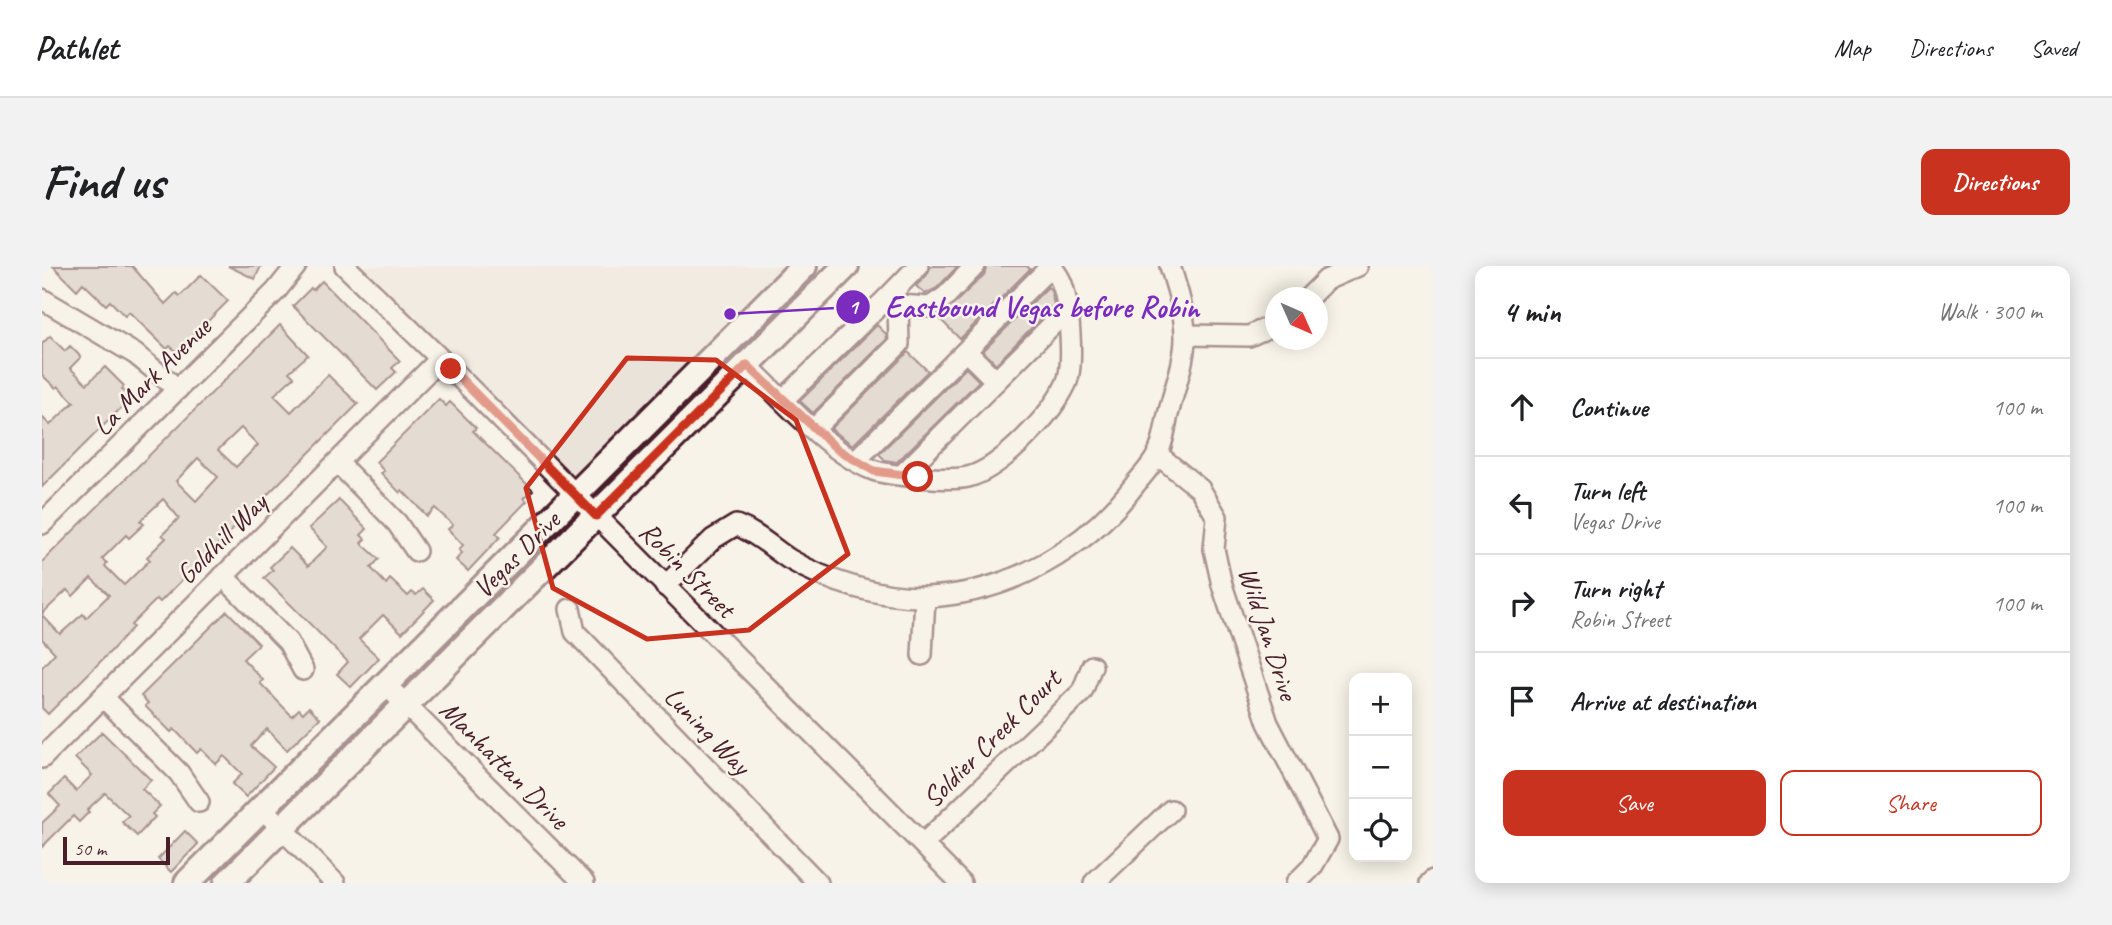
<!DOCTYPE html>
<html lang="en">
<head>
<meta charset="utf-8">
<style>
	body { margin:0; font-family:Caveat,sans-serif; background:#f2f2f2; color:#202124 }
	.controls { position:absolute; right:21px; bottom:21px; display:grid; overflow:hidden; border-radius:14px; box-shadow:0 4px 18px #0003 }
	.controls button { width:63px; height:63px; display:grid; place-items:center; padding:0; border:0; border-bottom:2px solid #e0e0e0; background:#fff; color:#202124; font:35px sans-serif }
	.compass { position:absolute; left:1223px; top:21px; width:63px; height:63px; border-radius:50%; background:#fff; box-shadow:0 4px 18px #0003; rotate:135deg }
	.scale { position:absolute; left:21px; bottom:18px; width:107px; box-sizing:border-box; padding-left:7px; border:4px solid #4a1f2b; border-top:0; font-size:19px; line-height:24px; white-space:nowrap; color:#4a1f2b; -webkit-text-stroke:5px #f7f3e8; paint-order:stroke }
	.stop { position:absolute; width:21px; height:21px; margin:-16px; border:5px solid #c8321e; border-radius:50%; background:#fff }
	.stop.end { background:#c8321e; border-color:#fff; box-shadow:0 2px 7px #0008 }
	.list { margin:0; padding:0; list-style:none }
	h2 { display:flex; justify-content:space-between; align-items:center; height:91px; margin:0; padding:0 28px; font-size:30px }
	h2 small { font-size:23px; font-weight:400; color:#757577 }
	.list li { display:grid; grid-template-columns:46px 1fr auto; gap:21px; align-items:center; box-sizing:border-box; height:98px; padding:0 28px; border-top:2px solid #e0e0e0 }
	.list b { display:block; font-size:26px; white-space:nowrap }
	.list p { margin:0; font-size:23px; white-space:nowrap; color:#757577 }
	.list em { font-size:23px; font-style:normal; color:#757577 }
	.actions { display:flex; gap:14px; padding:21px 28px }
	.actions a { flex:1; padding:16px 0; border:2px solid #c8321e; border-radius:14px; text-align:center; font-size:24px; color:#c8321e }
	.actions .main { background:#c8321e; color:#fff }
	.icon { flex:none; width:38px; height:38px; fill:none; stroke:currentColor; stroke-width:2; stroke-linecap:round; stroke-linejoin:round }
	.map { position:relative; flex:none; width:1391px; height:617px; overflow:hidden; border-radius:14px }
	header { display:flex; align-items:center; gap:42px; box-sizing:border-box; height:98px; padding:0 35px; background:#fff; border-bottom:2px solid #e0e0e0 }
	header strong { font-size:33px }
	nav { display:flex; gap:38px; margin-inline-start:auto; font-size:24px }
	.intro { display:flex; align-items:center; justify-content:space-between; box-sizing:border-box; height:168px; padding:0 42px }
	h1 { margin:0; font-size:49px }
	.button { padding:18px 32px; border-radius:14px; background:#c8321e; color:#fff; font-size:24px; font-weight:700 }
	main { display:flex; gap:42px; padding:0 42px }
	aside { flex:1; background:#fff; border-radius:14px; box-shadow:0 4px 18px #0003 }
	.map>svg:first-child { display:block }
	.built { fill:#eae3da }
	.building { fill:#ccbfb9; stroke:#4a1f2b; stroke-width:2; fill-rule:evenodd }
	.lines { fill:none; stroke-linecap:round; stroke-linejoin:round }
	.minor-casing { stroke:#4a1f2b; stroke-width:24 }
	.major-casing { stroke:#4a1f2b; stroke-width:30 }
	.minor { stroke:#f7f3e8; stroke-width:19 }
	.major { stroke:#f7f3e8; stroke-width:24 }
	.route { stroke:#c8321e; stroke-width:9 }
	.marked { fill:none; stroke:#c8321e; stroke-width:5; stroke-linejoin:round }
	.labels { text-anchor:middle; stroke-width:5; stroke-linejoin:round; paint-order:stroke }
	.street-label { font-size:28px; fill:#4a1f2b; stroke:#f7f3e8 }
	.leader { fill:none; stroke:#7b2cbf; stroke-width:2.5 }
	.callout-dot { fill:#7b2cbf; stroke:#f7f3e8; stroke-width:2.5 }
	.mark-label { font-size:21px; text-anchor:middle; font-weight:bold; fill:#fff }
	.callout-label { font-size:30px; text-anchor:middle; font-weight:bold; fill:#7b2cbf; stroke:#f7f3e8; stroke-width:5; stroke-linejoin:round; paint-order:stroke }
</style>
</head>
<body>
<header>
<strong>Pathlet</strong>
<nav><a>Map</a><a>Directions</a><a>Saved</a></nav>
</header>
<div class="intro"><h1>Find us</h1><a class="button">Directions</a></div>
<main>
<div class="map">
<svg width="1391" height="617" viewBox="0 0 1391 617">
	<rect width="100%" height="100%" fill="#f7f3e8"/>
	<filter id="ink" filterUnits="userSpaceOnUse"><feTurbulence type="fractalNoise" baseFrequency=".0143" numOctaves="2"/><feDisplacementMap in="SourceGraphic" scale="14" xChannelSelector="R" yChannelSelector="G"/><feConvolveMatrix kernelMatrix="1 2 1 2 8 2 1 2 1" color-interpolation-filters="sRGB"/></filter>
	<g filter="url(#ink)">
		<!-- built -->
		<path class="built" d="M303,0h459l-228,230z"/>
		<!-- building -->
		<g class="building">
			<path d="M11,0h79l33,38 11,-11 4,3 21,-21 27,26 -51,51 -7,-6 -3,3 -38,-37 -4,4 -15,-15 -4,4 -23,-22 -6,7z"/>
			<path d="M186,0h33l-6,13z"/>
			<path d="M889,0h27l-21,22 -12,6 -9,-8 11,-11z"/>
			<path d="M945,0h40l3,3 -70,70 -21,-21 45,-43z"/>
			<path d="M280,15l78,80 -8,7 4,4 -19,18 -84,-84 18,-18 2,2z"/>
			<path d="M1006,21l3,3 3,15 -58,59 -13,-13z"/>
			<path d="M238,59l28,30 -19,17 5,5 -20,18 17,17 37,-37 30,29 -198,198 -3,-3 -26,26 2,2 -22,24 -63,63 -6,-6v-41l13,-14 -13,-14v-24l18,19 23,-20 3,4 23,-23 -18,-17 -18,18 -6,-6 -25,24v-52zM199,162l17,17 -22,22 -18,-17zM156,192l20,19 -22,24 -20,-20zM121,233l16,19 -17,17 4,3 -19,19 3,3 -26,25 -19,-19 2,-3 -5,-4 24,-24 3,3 15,-14 -4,-3z"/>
			<path d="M835,59l9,9 1,5 -74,74 -13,-12z"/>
			<path d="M8,70l15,15 5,-5 11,11 -11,11 17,16 18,-17 19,19 -2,3 9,9 -89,89v-70l8,8 24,-23 -16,-16 -2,2 -14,-13v-31z"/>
			<path d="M866,86l20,19 -75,74 -22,-16z"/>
			<path d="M924,102l13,13 -82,81 -12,-2 -6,-6z"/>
			<path d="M397,133l7,7 4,-4 26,26 -3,3 60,59 -9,8 3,3 -31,32 4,4 -32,34 -12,-11 6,-7 -3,-3 4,-5 -15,-16 5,-4 -18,-17 -8,8 -25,-26 -2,3 -19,-20 3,-2 -8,-9z"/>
			<path d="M297,234l28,29 -6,6 4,4 -4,4 18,16 -8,9 15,16 4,-5 18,17 4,-4 4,3 7,-6 11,11 -32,33 -19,-18 -24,24 20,19 -28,29 -14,-13 11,-12 -84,-84 9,-8 -3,-3 20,-19 18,18 19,-19 -18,-19z"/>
			<path d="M185,345l32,33 -16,15 20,21 -3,3 32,33 7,-7 4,4 6,-6 11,11 -33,32 -20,-21 -16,17 23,21 -28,30 -14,-13 10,-10 -18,-18 -8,8 -15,-15 -4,4 -23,-24 -3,3 -26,-26 3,-3 -7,-7z"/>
			<path d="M60,466l49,48 -9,9 18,17 -8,8 3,3 -18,19 -15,-14 7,-6 -24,-23 -18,17 2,2 -10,10 -6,-6 -31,31v-24l18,-17 -11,-12 15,-15 12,12 16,-16 -17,-17z"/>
			<path d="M143,565l13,13 -27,28 -13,-13z"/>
		</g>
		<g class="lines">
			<defs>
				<g id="minor">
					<path d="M303,0l106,103 510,514"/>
					<path d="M876,0l-30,31 10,8 32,2 15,-10 30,-31"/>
					<path d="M1266,32l18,-18 32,-14"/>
					<path d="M0,33l93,55 43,35"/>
					<path d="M1143,69l64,1 27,-12"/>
					<path d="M924,85l30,30"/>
					<path d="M705,99c34,33 82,88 126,105 16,6 79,11 95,7 33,-8 84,-63 98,-93 9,-19 3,-80 -4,-100 -2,-6 -7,-13 -11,-18"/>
					<path d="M741,134l105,-103"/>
					<path d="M772,163l85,-85 -1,-39"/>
					<path d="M1116,189l42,34 17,28 -3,32 8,36 46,138 60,116 -16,28 -16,16"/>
					<path d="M814,194l195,-194"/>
					<path d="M295,196l60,61 19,28"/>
					<path d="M860,209l165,-165"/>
					<path d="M0,258l234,-233 20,-25"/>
					<path d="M181,310l65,66 15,28"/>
					<path d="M623,320l48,-47 23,-14c21,8 35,22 53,34 39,23 91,39 137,38 84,-3 162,-49 211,-115 7,-8 14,-16 19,-25 8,-13 9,-32 13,-46 6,-25 17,-52 16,-78 -1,-23 -8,-45 -15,-67"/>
					<path d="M528,343l5,23 243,251"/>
					<path d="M880,389l3,-58"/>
					<path d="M344,419l198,198"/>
					<path d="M61,431l76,76 20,29"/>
					<path d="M0,492l398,-399"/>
					<path d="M220,542l73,75"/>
					<path d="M881,578l159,-152 10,-26"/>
					<path d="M1052,617l77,-73"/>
					<path d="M1388,617l3,-3"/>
				</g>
				<g id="major">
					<path d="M145,617l617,-617"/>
					<path d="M185,617l619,-617"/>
				</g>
			</defs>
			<!-- minor casing -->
			<use href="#minor" class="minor-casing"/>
			<!-- major casing -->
			<use href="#major" class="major-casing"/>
			<!-- minor -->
			<use href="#minor" class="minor"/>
			<!-- major -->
			<use href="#major" class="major"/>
		</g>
	</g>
	<g class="lines" filter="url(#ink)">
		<!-- route -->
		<path class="route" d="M409,103l145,147 151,-151 90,84 37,22 44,6"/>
	</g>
	<!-- marked area -->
	<path d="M0 0H1391V617H0ZM585,92l89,2 80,60 52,134 -99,76 -102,9 -94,-51 -27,-100z" fill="#f7f3e8" fill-opacity=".55" fill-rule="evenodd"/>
	<path class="marked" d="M585,92l89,2 80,60 52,134 -99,76 -102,9 -94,-51 -27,-100z"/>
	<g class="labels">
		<!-- street labels -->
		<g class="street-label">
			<text transform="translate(109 110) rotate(-45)" y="10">La Mark Avenue</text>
			<text transform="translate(179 272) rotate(-45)" y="10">Goldhill Way</text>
			<text transform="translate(474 288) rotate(-45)" y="10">Vegas Drive</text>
			<text transform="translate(646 303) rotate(45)" y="10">Robin Street</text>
			<text transform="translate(1227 367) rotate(72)" y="10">Wild Jan Drive</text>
			<text transform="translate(666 464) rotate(46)" y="10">Luning Way</text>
			<text transform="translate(949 472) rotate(-45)" y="10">Soldier Creek Court</text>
			<text transform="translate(463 498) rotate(45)" y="10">Manhattan Drive</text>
		</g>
	</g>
	<!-- callouts -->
	<path class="leader" d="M688 48L811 41"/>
	<g class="callout-dot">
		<circle cx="688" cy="48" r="7"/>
		<circle cx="811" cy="41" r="18"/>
	</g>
	<g class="mark-label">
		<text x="811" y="48">1</text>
	</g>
	<g class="callout-label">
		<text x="1000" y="51">Eastbound Vegas before Robin</text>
	</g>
</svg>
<div class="controls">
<button>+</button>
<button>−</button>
<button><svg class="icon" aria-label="locate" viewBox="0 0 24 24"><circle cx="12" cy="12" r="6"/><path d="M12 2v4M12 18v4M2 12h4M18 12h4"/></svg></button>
</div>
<svg class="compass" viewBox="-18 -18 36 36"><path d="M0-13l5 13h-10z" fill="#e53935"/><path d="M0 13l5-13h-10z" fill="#757577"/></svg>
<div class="scale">50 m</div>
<div class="stop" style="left:876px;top:211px"></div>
<div class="stop end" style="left:409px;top:103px"></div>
</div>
<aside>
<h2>4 min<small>Walk · 300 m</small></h2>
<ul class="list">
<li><svg class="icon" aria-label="ahead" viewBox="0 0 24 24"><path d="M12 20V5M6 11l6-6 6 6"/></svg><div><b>Continue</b></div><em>100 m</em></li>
<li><svg class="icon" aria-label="left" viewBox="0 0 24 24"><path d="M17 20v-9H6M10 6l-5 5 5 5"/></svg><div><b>Turn left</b><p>Vegas Drive</p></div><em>100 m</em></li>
<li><svg class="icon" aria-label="right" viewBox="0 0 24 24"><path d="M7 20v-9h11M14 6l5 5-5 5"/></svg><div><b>Turn right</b><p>Robin Street</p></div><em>100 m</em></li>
<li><svg class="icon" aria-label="arrive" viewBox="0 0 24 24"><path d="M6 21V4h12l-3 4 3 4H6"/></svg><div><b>Arrive at destination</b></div></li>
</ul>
<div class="actions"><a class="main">Save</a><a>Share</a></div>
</aside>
</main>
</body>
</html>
